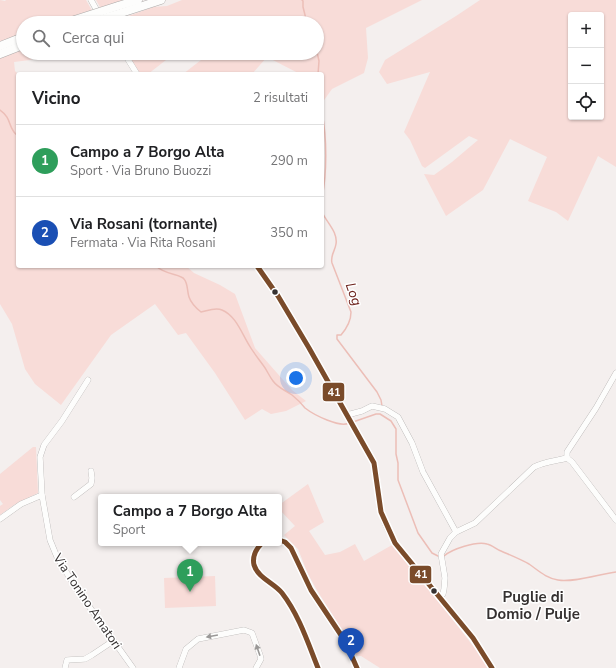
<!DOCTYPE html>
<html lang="it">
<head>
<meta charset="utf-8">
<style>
	body { margin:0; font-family:"Nunito Sans",sans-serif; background:#f2f2f2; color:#202124 }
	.controls { position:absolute; right:12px; top:12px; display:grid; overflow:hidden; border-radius:4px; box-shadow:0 1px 3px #0004 }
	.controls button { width:36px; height:36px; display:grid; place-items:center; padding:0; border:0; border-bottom:1px solid #e0e0e0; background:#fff; color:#202124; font:20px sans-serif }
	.you { position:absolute; left:296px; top:378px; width:14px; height:14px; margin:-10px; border:3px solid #fff; border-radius:50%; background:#1a73e8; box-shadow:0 0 0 6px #1a73e833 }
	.badge { display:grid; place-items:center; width:26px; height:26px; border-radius:50%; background:#2563eb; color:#fff; font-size:13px; font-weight:700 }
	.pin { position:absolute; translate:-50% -33px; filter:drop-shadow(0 1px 2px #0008) }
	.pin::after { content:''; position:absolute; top:21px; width:14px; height:12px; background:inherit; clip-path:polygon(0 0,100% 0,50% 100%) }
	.popup { position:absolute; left:98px; top:494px; width:184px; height:52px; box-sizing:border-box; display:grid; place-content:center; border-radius:4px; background:#fff; filter:drop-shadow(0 1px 3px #0005); font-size:13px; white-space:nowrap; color:#757577 }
	.popup b { font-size:15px; color:#202124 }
	.popup::after { content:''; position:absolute; left:50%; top:100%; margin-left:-8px; border:8px solid transparent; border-top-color:#fff }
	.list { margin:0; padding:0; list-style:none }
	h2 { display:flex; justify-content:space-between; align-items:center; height:52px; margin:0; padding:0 16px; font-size:17px }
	h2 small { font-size:13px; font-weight:400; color:#757577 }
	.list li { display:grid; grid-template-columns:26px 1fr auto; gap:12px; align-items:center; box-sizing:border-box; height:72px; padding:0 16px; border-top:1px solid #e0e0e0 }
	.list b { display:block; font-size:15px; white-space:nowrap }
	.list p { margin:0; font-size:13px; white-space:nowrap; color:#757577 }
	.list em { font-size:13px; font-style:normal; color:#757577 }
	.icon { flex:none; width:22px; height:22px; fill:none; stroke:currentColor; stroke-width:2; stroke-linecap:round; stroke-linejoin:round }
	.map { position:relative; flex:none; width:616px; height:668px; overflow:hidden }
	.search { position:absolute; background:#fff; box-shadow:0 1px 3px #0004; left:16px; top:16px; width:308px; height:44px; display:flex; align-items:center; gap:10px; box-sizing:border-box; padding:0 14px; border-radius:22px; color:#757577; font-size:15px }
	.panel { position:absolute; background:#fff; box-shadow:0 1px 3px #0004; left:16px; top:72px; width:308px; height:196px; border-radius:4px }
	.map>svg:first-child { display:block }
	.green { fill:#f8dcd8; fill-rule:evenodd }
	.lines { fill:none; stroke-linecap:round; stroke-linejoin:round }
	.stream { stroke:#ecbeb7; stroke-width:1.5 }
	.minor-casing { stroke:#aeabaa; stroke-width:6 }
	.highway-casing { stroke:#aeabaa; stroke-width:9 }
	.minor { stroke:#fdfdfc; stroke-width:5.5 }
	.highway { stroke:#fdfdfc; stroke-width:8 }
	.highway-bridge-casing { stroke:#aeabaa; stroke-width:9; stroke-linecap:butt }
	.highway-bridge { stroke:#fdfdfc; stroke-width:8 }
	.bus-1-casing { stroke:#fff; stroke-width:8 }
	.bus-1 { stroke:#7a4b2a; stroke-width:5 }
	.oneway { fill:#9a9897 }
	.bus-dot { fill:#363232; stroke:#fff; stroke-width:1.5 }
	.labels { text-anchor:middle; stroke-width:3; stroke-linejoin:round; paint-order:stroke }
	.street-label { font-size:13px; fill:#363232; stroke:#fff }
	.water-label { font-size:14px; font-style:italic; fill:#6c211b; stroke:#fff }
	.quarter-label { font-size:15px; font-weight:bold; fill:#363232; stroke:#fff }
	.line-badge { stroke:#fff; stroke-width:1.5 }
	.badge-label { font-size:11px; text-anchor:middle; font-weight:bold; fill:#fff }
</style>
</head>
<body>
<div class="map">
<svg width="616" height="668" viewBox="0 0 616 668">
	<rect width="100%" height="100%" fill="#f4efee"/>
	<!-- green -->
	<g class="green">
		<path d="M0,0l5,1 1,-1h80l13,23h-76v30h21l-14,7 -16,2 1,9 3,3v192h168l8,7 26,12 15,9 20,54 37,42 14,11 -20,10 -15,3 -9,-5 -17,11 -30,-47 -29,-40 -8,2 -23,-31 -44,31 -50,70 -26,-21 -10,-15 -13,-45 -12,-20z"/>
		<path d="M96,0h29l-7,6 5,12 30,-11 14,-1 15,-6h240l-56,28 2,30 -4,15 -32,16 -10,14v-29h-22l-33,-17 -15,17h-69l27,-21h107v-30h-208z"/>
		<path d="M480,0h136v167l-18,-11 -30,65 -12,-9 -28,-11 19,-44 -37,-18 -27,51 -37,26 -22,-42 10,1 18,-13 26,-22 -9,-4 -44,32 -3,-2 -12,-26 -6,-8 26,-60 -43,12 -8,-12 6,-12 71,-44zM571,15h30v102h-30z"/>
		<path d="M125,53h50l-27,21h-8l-12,-14z"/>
		<path d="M33,447h3l2,46 -24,12 -14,10v-9l3,-2 -3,-4v-26z"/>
		<path d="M308,484l16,38 -15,9 16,24 15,-3 15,-8 9,17 28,-16 50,61 42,54 4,8h-108l-19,-12h-4l-7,-14 -32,-50 -10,-18 -10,-25 -14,-14 11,-9 -16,-17v-4z"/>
		<path d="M215,576l1,30 -51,2 -1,-30z"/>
	</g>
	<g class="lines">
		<!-- stream -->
		<g class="stream">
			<path d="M302,0l1,1v6l4,16"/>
			<path d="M317,52l2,9 -1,13"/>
			<path d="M0,110c13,9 7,18 18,26"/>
			<path d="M322,113c5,25 5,60 0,85"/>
			<path d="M322,212c5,11 16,20 14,32 -1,7 -6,12 -4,19l19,49c0,9 -4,16 -10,23h-4v4l40,53 4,8 1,6"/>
			<path d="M156,266c9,9 25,8 28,13 4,4 3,12 5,18 2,6 7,11 12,15 6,-1 14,-5 21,-2 14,6 19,22 27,35 4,7 9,13 14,20 4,5 6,11 10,16 5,7 12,9 19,14 5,4 9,8 13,13 9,7 35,20 44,15"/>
			<path d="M353,422l23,-8h4l11,7 5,8v25l2,9v17l20,53 14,20 6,3"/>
			<path d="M444,556c8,-7 32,-15 43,-12 5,1 9,5 14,7 9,4 19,8 28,13 10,7 17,14 29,16 15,3 42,-6 58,-8"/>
		</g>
		<defs>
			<g id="minor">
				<path d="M91,0l13,23"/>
				<path d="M124,53l13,21"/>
				<path d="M257,266l21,30 31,52 65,115c4,14 3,24 5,38 1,15 9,29 16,42 19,22 36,45 55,67 17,20 30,35 42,58"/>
				<path d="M88,380l-26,41 -18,24 -4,12 2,38 8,45 7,17 19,31 57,80"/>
				<path d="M347,415l15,-4 10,-5 13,3 13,8 14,26 11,29 33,60"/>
				<path d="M567,458v-6l29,-44 20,-35"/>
				<path d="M567,458l5,4 44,58"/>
				<path d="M74,497l17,-13 1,-6 -1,-7"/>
				<path d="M0,519l21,-15 21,-9"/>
				<path d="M279,540l6,2 6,6 20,42 34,51 12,27"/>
				<path d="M262,543c-7,6 -11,15 -7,24 5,12 20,16 27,26 16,22 26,50 36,75"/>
				<path d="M439,597l4,-3 1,-5 1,-11 -4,-24 9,-16 6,-6 19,-9 59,-56c10,-5 22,-6 33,-9"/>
				<path d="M65,668l2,-8 18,-1 7,-4 21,-14"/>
				<path d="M179,668l7,-19 12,-10 46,-9 8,3 8,22 1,4 -5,9"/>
			</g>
			<g id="highway">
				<path d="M118,6l20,-6"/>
				<path d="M121,13l40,-13"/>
				<path d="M0,46l23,-9"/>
				<path d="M0,54l23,-9"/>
			</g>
		</defs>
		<!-- minor casing -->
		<use href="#minor" class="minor-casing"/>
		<!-- highway casing -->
		<use href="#highway" class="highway-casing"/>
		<!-- minor -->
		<use href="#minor" class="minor"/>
		<!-- highway -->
		<use href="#highway" class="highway"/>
		<defs>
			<g id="highway-bridge">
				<path d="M65,23l53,-17"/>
				<path d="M88,23l33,-10"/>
			</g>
		</defs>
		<!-- highway-bridge casing -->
		<use href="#highway-bridge" class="highway-bridge-casing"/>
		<!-- highway-bridge -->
		<use href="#highway-bridge" class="highway-bridge"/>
		<defs>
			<g id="bus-1">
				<path d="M257,266l21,30 31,52 65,115 7,49 14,31 78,95 19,30"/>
				<path d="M279,540l6,2 6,6 20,42 34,51 12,27"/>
				<path d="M262,543c-6,6 -10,13 -8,22 4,13 20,18 28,28 17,22 26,50 36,75"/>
			</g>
		</defs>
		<!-- bus-1 casing -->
		<use href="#bus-1" class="bus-1-casing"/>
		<!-- bus-1 -->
		<use href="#bus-1" class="bus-1"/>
	</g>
	<!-- one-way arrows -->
	<defs><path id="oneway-solid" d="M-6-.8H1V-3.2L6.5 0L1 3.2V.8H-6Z"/></defs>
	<g class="oneway">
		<use href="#oneway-solid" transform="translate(212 636) rotate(170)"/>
		<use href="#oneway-solid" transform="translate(258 650) rotate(-109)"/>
	</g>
	<!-- markers -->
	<g class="bus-dot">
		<circle cx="275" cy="292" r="3.5"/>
		<circle cx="434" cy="591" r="3.5"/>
	</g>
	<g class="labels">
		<!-- street labels -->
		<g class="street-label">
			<text transform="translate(88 601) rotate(56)" y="5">Via Tonino Amatori</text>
		</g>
		<!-- water labels -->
		<g class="water-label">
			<text transform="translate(354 294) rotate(71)" y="5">Log</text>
		</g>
		<!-- quarter labels -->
		<g class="quarter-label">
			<text x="533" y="602">Puglie di<tspan x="533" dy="17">Domio / Pulje</tspan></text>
		</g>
	</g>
	<g class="line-badge">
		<rect x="322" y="382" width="23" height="20" rx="4" fill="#7a4b2a"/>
		<rect x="409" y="565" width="23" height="19" rx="4" fill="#7a4b2a"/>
	</g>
	<g class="badge-label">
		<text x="334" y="396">41</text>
		<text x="421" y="578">41</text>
	</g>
</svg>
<div class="controls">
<button>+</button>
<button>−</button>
<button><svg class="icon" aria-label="locate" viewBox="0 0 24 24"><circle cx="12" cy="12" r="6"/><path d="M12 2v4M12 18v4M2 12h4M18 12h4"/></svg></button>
</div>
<div class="you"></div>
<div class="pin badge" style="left:190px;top:592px;background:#2e9e5b">1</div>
<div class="popup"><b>Campo a 7 Borgo Alta</b>Sport</div>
<div class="pin badge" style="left:351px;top:661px;background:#1a4fb4">2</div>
<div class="search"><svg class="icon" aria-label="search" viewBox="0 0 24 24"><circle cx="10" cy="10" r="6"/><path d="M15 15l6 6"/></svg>Cerca qui</div>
<section class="panel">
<h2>Vicino<small>2 risultati</small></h2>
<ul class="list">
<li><span class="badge" style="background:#2e9e5b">1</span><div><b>Campo a 7 Borgo Alta</b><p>Sport · Via Bruno Buozzi</p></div><em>290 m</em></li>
<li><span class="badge" style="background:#1a4fb4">2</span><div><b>Via Rosani (tornante)</b><p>Fermata · Via Rita Rosani</p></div><em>350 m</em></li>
</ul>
</section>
</div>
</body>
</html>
